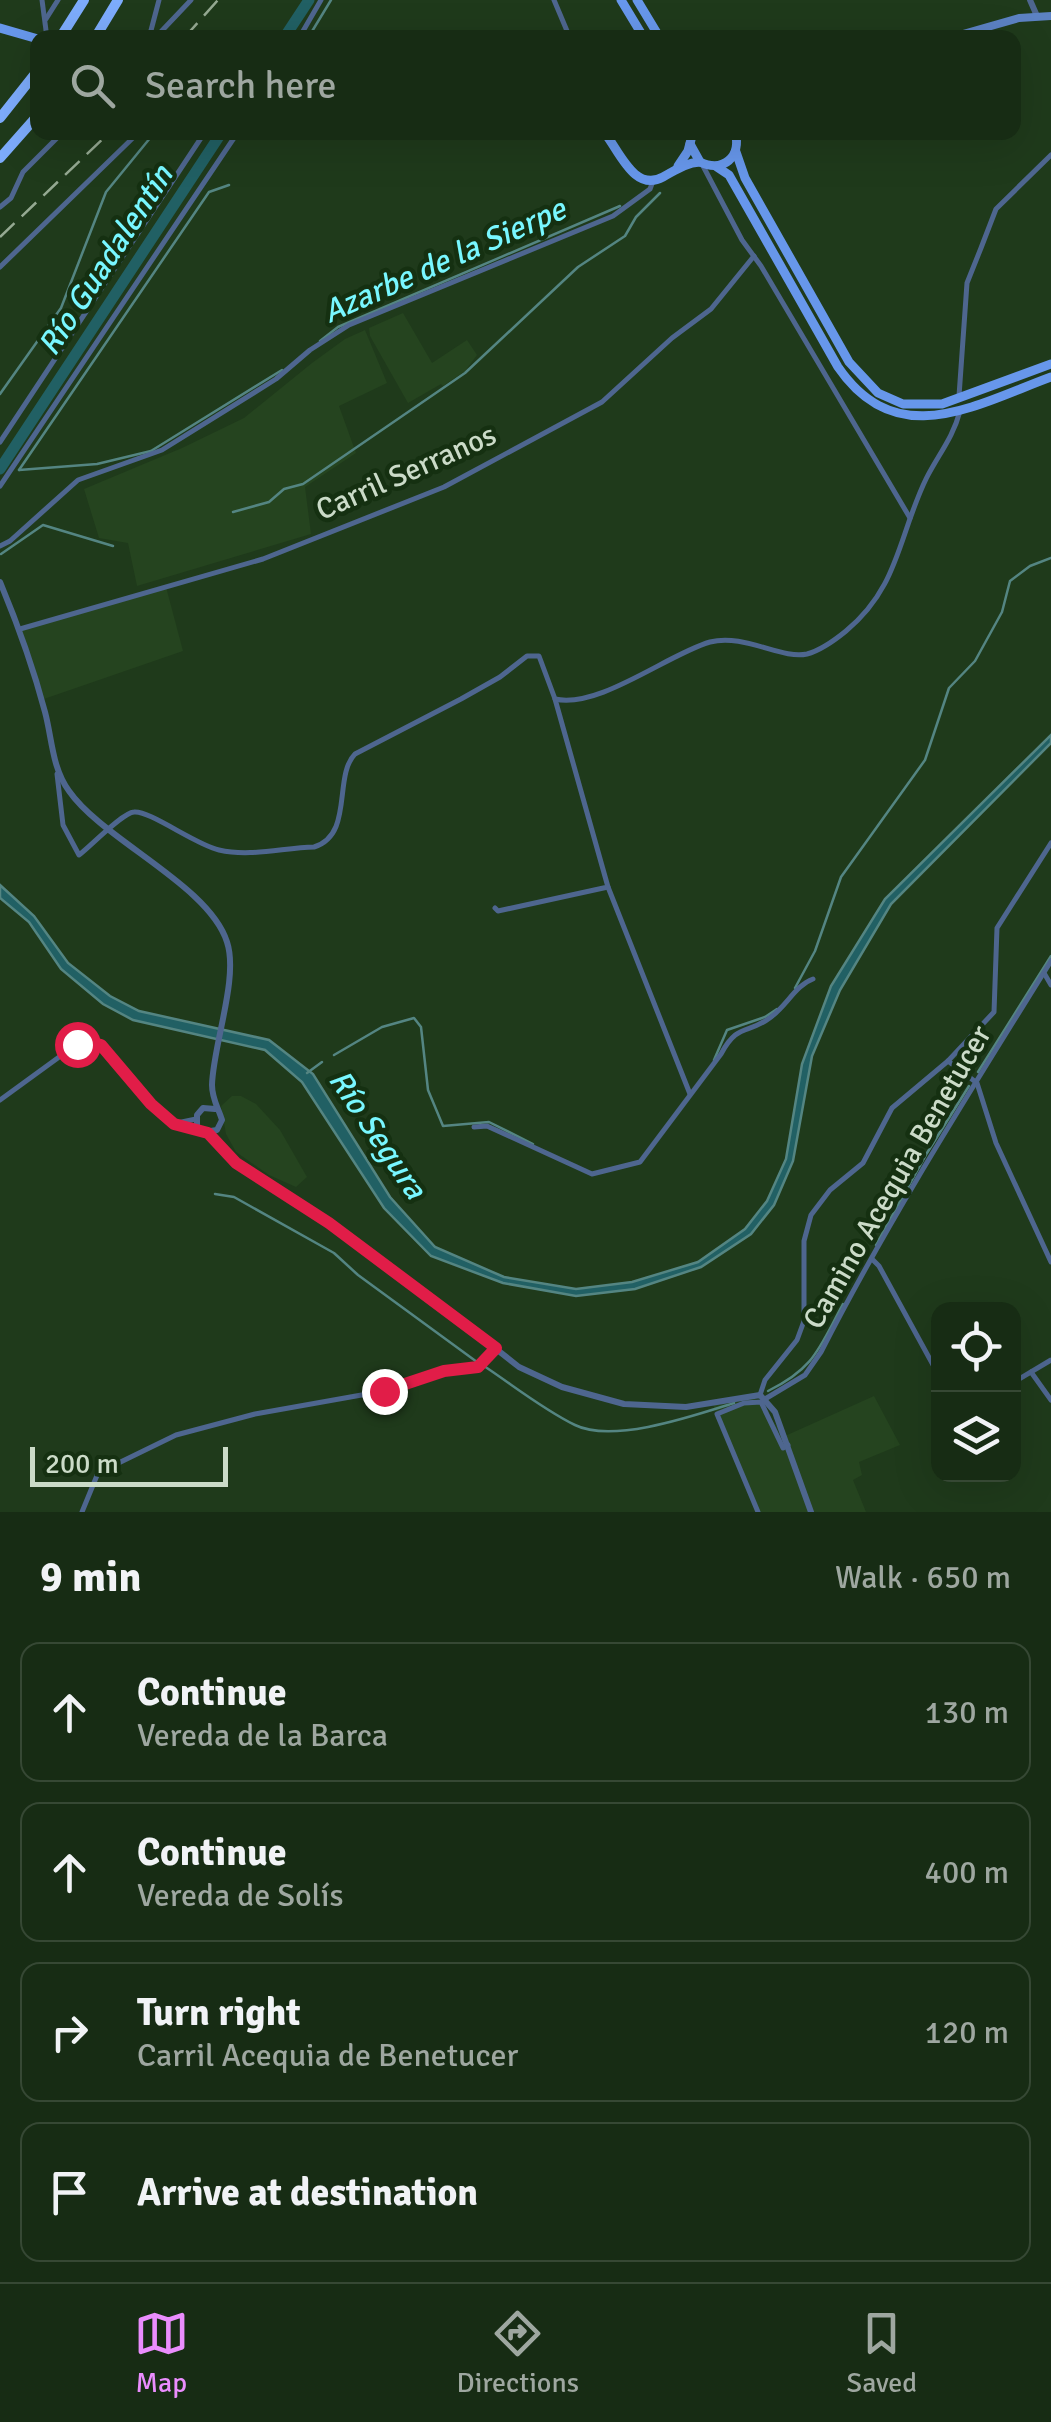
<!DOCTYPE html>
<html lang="en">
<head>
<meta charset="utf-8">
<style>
	body { margin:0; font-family:Signika,sans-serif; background:#243822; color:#f1f3f6 }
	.controls { position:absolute; right:30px; bottom:30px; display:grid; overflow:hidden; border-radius:20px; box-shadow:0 10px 40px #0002 }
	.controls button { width:90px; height:90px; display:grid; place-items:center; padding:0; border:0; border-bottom:2px solid #364834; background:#172c14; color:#f1f3f6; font:50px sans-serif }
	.scale { position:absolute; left:30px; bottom:25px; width:198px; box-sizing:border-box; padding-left:10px; border:5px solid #cbdbc8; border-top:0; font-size:28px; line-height:35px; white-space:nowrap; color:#cbdbc8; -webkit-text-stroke:8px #153011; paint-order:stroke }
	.stop { position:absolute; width:30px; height:30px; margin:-22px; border:8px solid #e11d48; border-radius:50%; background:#fff }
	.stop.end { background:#e11d48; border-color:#fff; box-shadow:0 2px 10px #0008 }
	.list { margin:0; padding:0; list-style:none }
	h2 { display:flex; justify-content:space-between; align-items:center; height:130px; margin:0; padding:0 40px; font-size:42px }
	h2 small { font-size:32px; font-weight:400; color:#9ea7a0 }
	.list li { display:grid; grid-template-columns:65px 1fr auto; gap:30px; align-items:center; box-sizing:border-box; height:140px; margin:0 20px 20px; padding:0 20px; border:2px solid #364834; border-radius:20px }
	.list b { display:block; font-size:38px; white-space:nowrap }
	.list p { margin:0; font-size:32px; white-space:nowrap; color:#9ea7a0 }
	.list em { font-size:32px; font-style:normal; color:#9ea7a0 }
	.icon { flex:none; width:55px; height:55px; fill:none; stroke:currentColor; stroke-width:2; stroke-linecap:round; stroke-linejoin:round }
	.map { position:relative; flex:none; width:1051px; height:1512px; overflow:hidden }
	.search { position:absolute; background:#172c14; box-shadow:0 10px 40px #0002; left:30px; right:30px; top:30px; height:110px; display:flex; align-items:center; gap:25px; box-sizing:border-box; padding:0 35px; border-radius:20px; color:#9ea7a0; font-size:38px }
	.sheet { height:770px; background:#172c14 }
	nav { display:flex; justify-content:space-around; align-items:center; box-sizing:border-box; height:140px; border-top:2px solid #364834; background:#172c14; font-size:28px; color:#9ea7a0 }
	nav a { display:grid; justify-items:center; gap:5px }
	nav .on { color:#ea8dfd }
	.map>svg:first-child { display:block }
	.built { fill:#25441f }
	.water { fill:#216064; stroke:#548582; stroke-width:2.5 }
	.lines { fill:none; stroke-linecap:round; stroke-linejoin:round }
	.stream { stroke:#548582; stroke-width:2.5 }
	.river { stroke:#216064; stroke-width:11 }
	.minor { stroke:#4e668f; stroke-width:5 }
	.tertiary { stroke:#4e668f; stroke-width:6 }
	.secondary { stroke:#5c82c3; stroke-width:8 }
	.primary { stroke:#6797eb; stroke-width:9 }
	.motorway { stroke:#7dacfc; stroke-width:10 }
	.rail { stroke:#95a992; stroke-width:2.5; stroke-dasharray:20 10; stroke-linecap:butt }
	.route { stroke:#e11d48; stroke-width:12 }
	.labels { text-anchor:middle; stroke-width:9; stroke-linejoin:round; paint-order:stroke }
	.street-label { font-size:30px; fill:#cbdbc8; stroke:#153011 }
	.water-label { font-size:32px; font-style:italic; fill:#78f7ff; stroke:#153011 }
</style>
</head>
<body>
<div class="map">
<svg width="1051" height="1512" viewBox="0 0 1051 1512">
	<rect width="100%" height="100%" fill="#1f3a1b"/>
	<!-- built -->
	<g class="built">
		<path d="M403,313l29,50 35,-23 10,15 -12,16 -22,15 -2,-2 -33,19 -38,-67 -1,-8z"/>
		<path d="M365,330l22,53 -48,23 17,47 -51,34 6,47 -174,52 -9,-43 -29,-5 -15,-49 98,-41 62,-30 68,-55 33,-24z"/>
		<path d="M166,587l17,64 -142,49 -21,-71z"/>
		<path d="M232,1096h9l15,8 24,26 27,47 -11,10 -27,-12 -33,-23 -10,-18 -5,-28z"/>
		<path d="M752,1395l33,41 89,-40 26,49 -41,17 3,13 -9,5 13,32h-110l-43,-107z"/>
	</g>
	<!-- water -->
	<path class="water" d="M1051,735v8l-160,161 -51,86 -28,66 -19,105 -19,44 -23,29 -50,33 -66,22 -59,7 -73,-13 -72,-27 -47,-48 -82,-126 -37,-32 -132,-30 -30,-16 -42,-35 -32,-47 -29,-24v-13l34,31 34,47 42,33 29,15 130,29 44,34 77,123 45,50 69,30 72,12 56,-7 66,-20 47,-33 22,-28 19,-42 16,-95 29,-78 54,-87z"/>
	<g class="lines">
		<!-- stream -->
		<g class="stream">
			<path d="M308,38l23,-38"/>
			<path d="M320,341l18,-14 282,-121"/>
			<path d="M0,394l61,-86 45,-116 49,-60"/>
			<path d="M19,470l78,-6 54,-13 131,-81"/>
			<path d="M19,470l190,-278 20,-7"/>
			<path d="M233,512l36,-10 15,-13 19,-5 162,-111 113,-106 47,-31 11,-19 24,-24"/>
			<path d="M1,554l42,-29 70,21"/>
			<path d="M795,988l20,-37 26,-74 84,-117 24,-72 26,-27 27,-49 8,-31 20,-15 21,-8"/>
			<path d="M334,1055l48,-28 32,-9 7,9 7,63 15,36 46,-4 44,22"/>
			<path d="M714,1060l13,-30 38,-13 12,-8"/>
			<path d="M978,1072l73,-116"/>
			<path d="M307,1073l15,-11"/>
			<path d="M215,1194l19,3 100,56 24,22 119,87"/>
			<path d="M876,1245l51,-92 42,-67"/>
			<path d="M484,1366c30,20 60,44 91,59 38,19 121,-10 159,-22"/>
			<path d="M768,1391c47,-23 51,-43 75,-87"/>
		</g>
		<!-- river -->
		<g class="river">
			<path d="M284,38l25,-38"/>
			<path d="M0,469l222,-337"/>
		</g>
		<!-- minor -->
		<g class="minor">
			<path d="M42,0l5,38"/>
			<path d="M554,0l16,38"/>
			<path d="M46,19l12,-19"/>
			<path d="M149,38l10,-38"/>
			<path d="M155,38l36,-38"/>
			<path d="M299,38l22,-38"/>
			<path d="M703,166l39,74 19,26 149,252"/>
			<path d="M0,207l11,-9 12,-26 40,-40"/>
			<path d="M0,267l139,-135"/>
			<path d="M959,396l8,-113 14,-35 15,-39 55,-54"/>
			<path d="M0,442l205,-310"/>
			<path d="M0,486l238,-354"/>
			<path d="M0,546l10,-5 68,-61 84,-30 114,-71 34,-29 39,-25 264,-109 37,-27 3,-8"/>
			<path d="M20,629l243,-70 181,-72 158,-85 70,-64 39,-29 43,-53"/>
			<path d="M57,774l6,51 16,30c12,-9 43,-42 55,-43 15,-2 62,33 85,38 31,7 63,-2 95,-3 40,-12 19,-71 41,-93l106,-55 39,-22 27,-21h12l16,43c44,10 113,-45 155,-57 34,-9 72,18 97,12 15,-4 28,-14 39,-23 53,-44 52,-94 80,-152 12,-24 27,-41 34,-68"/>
			<path d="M608,887l82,207"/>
			<path d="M495,908l3,3 110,-24 -53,-188"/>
			<path d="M1044,973l7,12"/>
			<path d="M948,1061l29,22 19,60 55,119"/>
			<path d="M0,1100l77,-56 12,-2 12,3 50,59 23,20 23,5"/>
			<path d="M177,1123l19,-4"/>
			<path d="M474,1127l13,-1 105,48 48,-12 81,-108c17,-32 27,-19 50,-37 16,-12 25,-32 42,-38"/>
			<path d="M872,1259l7,7 59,108"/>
			<path d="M1031,1372l20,28"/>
			<path d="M1014,1382l37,-22"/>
			<path d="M760,1395l5,-15 32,-40 7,-19v-80l7,-26 19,-25 33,-27 29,-55 56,-47 46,-49 3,-84 54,-85"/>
			<path d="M765,1399l40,-24 16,-23c69,-135 150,-262 230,-391"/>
			<path d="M82,1512l16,-39 78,-38 79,-21 129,-23 60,-20 34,-4 18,-18"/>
			<path d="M758,1512l-41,-98 27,-11 17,-1 22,46 5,-3"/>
		</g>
		<!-- tertiary -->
		<g class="tertiary">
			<path d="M1030,0l7,16"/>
			<path d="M0,582c18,43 33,85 45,130 7,26 7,56 24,79 34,49 140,94 158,151 12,36 -14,103 -15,143 0,14 6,22 10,35l-5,10 -13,2 -7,-5v-12l6,-7 12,1"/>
			<path d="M208,1133l28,30 166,112 117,92 43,20 62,17 62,3 74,-12 15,17 36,100"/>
		</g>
		<!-- secondary -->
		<path class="secondary" d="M949,38l70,-20 32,-2"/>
		<!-- primary -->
		<g class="primary">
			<path d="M621,0l23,38"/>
			<path d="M637,0l23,38"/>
			<path d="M0,28l38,11"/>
			<path d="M604,132c15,18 30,61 59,45 13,-7 22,-14 37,-15"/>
			<path d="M690,144l10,18c23,11 42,-5 35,-30"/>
			<path d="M736,152l9,26 104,184 29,31 25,11h39l109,-40"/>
			<path d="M678,166l10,-15 5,-19"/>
			<path d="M717,167l12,8 109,192c59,86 137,38 213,10"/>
		</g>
		<!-- motorway -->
		<g class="motorway">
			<path d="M60,38l24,-38"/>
			<path d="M95,38l23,-38"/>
			<path d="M0,118l38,-48"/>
			<path d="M0,158l38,-43"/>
		</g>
		<!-- rail -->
		<g class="rail">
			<path d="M184,38l34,-38"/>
			<path d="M0,237l110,-105"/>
		</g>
	</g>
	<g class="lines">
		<!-- route -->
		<path class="route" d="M77,1044l12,-2 12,3 50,59 23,20 34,9 28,30 93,60 167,125 -18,19 -34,4 -60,20"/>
	</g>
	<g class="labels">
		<!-- street labels -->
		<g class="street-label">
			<text transform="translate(406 472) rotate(-24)" y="10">Carril Serranos</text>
			<text transform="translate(897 1177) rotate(-60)" y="10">Camino Acequia Benetucer</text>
		</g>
		<!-- water labels -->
		<g class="water-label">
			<text transform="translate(105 260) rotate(-57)" y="11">Río Guadalentín</text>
			<text transform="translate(444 260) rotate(-24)" y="11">Azarbe de la Sierpe</text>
			<text transform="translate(378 1134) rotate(56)" y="11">Río Segura</text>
		</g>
	</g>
</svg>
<div class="controls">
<button><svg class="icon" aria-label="locate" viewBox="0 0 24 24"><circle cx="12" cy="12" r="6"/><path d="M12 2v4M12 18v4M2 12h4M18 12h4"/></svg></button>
<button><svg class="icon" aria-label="layers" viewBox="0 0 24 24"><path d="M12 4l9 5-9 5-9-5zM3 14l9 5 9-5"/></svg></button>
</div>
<div class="scale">200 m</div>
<div class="stop" style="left:77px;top:1044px"></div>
<div class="stop end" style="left:384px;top:1391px"></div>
<div class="search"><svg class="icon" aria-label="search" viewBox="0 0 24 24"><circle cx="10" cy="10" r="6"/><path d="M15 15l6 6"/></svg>Search here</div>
</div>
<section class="sheet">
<h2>9 min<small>Walk · 650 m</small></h2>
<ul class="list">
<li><svg class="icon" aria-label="ahead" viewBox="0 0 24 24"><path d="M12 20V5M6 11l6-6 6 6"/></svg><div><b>Continue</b><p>Vereda de la Barca</p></div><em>130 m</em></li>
<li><svg class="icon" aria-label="ahead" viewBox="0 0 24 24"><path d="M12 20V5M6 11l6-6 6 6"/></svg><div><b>Continue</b><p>Vereda de Solís</p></div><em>400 m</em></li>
<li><svg class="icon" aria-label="right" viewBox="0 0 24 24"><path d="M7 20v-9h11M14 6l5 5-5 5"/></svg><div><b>Turn right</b><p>Carril Acequia de Benetucer</p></div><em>120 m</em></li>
<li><svg class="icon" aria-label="arrive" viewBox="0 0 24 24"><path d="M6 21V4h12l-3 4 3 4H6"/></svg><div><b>Arrive at destination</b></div></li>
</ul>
</section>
<nav>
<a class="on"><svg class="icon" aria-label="map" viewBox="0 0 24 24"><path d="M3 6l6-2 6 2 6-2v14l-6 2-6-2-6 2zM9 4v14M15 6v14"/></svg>Map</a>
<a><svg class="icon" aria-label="directions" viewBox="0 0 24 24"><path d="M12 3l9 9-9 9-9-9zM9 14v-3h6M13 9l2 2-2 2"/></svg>Directions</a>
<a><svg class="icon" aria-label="saved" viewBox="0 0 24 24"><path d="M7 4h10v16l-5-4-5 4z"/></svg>Saved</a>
</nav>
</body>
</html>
